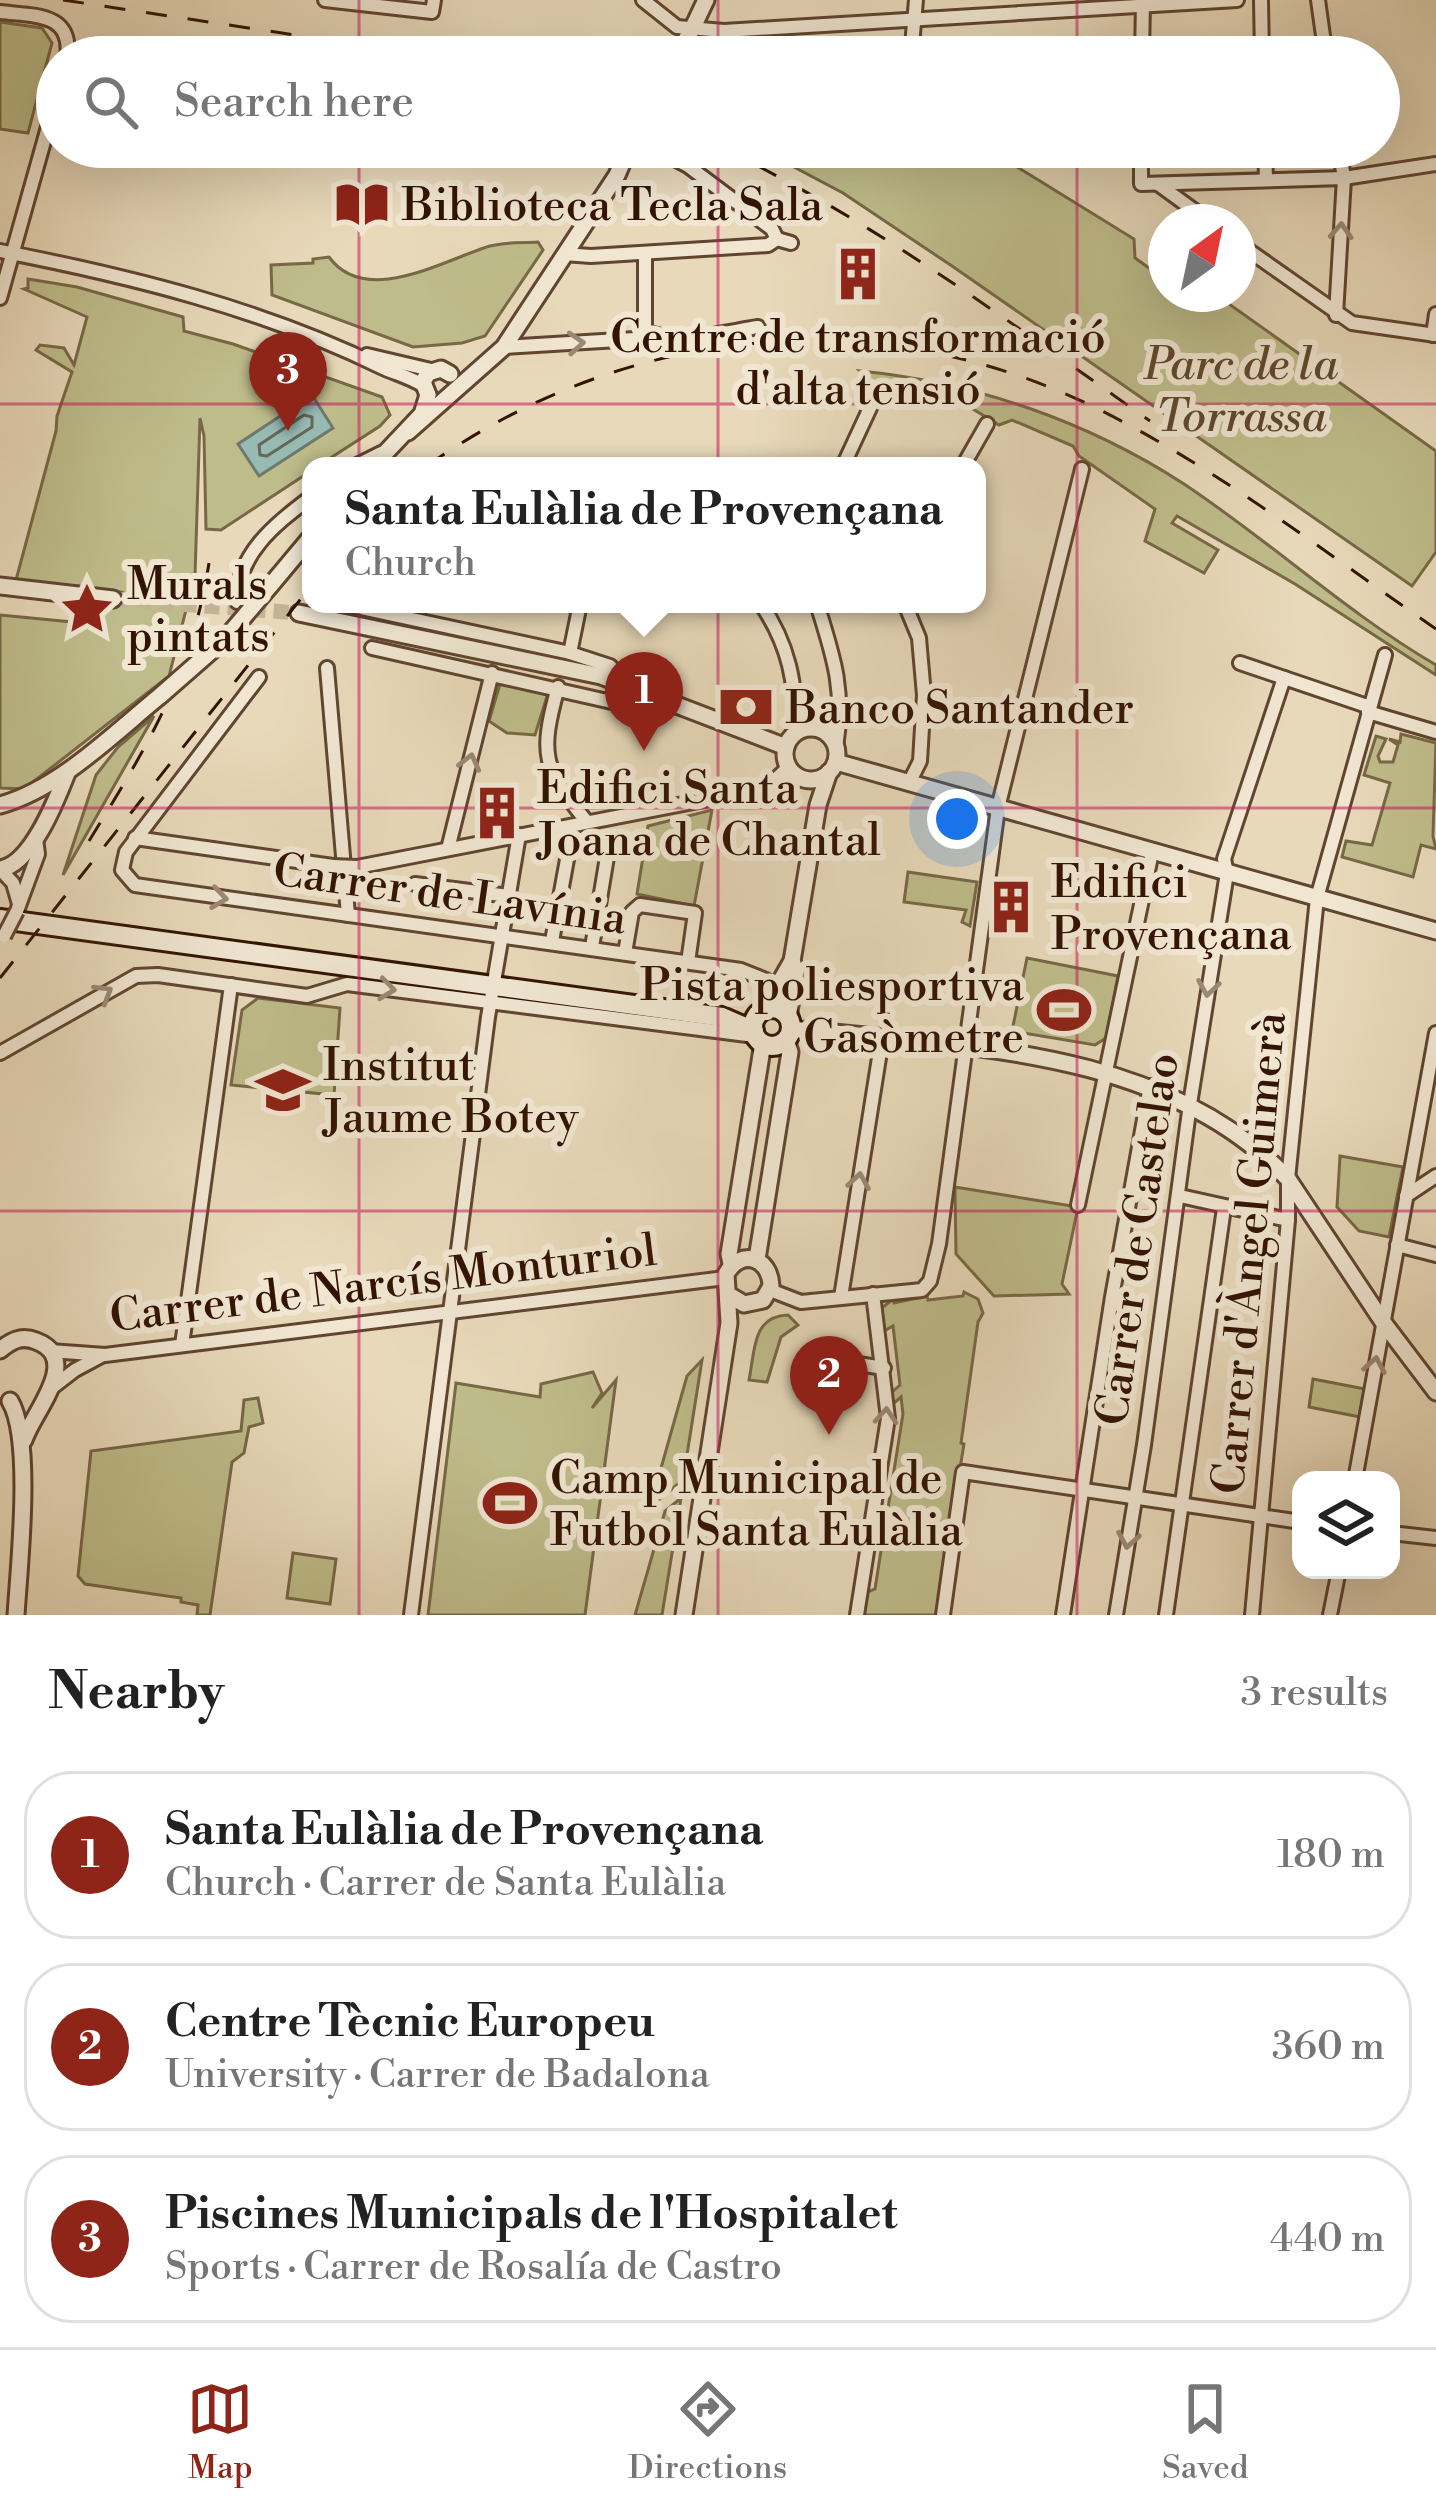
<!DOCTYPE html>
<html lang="en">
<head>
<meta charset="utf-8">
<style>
	body { margin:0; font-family:"Libre Bodoni",serif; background:#f6f6f6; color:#222 }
	.controls { position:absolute; right:36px; bottom:36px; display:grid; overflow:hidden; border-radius:24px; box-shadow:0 12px 48px #0002 }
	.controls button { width:108px; height:108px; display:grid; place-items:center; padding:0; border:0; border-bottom:3px solid #e0e0e0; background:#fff; color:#222; font:60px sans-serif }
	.compass { position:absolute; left:1148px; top:204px; width:108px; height:108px; border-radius:50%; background:#fff; box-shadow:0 12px 48px #0002; rotate:33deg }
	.you { position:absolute; left:957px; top:819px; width:42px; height:42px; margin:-30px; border:9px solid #fff; border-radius:50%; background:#1a73e8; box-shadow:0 0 0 18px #1a73e833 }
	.badge { display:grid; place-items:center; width:78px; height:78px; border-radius:50%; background:#8f2418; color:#fff; font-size:39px; font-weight:700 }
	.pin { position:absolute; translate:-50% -99px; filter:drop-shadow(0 3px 6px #0008) }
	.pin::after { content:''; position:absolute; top:63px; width:42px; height:36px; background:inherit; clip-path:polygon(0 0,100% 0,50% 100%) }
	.popup { position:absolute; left:302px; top:457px; width:684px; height:156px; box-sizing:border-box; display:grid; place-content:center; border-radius:24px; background:#fff; filter:drop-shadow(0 3px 9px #0005); font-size:39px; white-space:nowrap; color:#767676 }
	.popup b { font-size:45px; color:#222 }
	.popup::after { content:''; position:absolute; left:50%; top:100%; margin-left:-24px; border:24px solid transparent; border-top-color:#fff }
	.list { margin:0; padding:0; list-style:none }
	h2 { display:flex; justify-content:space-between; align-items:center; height:156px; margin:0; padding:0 48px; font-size:51px }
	h2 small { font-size:39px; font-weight:400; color:#767676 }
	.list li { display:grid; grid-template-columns:78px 1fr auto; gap:36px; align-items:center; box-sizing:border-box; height:168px; margin:0 24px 24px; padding:0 24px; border:3px solid #e0e0e0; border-radius:48px }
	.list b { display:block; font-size:45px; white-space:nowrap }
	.list p { margin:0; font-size:39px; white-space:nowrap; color:#767676 }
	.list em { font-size:39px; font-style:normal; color:#767676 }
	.icon { flex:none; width:66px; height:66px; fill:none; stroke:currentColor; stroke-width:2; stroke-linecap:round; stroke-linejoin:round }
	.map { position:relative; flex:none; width:1436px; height:1615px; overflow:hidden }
	.search { position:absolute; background:#fff; box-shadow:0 12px 48px #0002; left:36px; right:36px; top:36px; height:132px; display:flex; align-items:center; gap:30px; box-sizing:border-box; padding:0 42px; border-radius:66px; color:#767676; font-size:45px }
	.sheet { height:732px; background:#fff }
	nav { display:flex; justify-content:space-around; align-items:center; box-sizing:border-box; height:168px; border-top:3px solid #e0e0e0; background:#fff; font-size:33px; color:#767676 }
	nav a { display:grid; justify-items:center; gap:6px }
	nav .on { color:#8f2418 }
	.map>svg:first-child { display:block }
	.green { fill:#bebc8a; stroke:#786846; stroke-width:3 }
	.water { fill:#97bab3; stroke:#6f786c; stroke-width:3 }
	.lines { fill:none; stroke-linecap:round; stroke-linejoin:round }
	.shore { stroke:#65675a; stroke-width:3 }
	.tertiary-tunnel { stroke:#c4b295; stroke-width:15; stroke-dasharray:15 8; stroke-linecap:butt }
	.minor-casing { stroke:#604530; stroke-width:18 }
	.tertiary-casing { stroke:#604530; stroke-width:21 }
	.secondary-casing { stroke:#331402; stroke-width:24 }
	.minor { stroke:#f0e6d2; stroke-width:12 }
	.tertiary { stroke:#f0e6d2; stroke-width:15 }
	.secondary { stroke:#f0e6d2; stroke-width:18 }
	.rail { stroke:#331402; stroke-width:3; stroke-dasharray:21 21; stroke-linecap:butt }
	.minor-bridge-casing { stroke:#604530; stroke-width:18; stroke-linecap:butt }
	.tertiary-bridge-casing { stroke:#604530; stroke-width:21; stroke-linecap:butt }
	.minor-bridge { stroke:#f0e6d2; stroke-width:12 }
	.tertiary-bridge { stroke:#f0e6d2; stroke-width:15 }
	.oneway { stroke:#9b8874 }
	.grid { fill:none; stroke:#c2185b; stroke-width:3; stroke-opacity:0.55 }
	.labels { text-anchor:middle; stroke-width:12; stroke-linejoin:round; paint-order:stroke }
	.poi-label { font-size:45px; fill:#331402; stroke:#f0e6d2; text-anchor:start }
	.park-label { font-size:45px; font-style:italic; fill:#5d462b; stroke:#f0e6d2 }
	.street-label { font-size:45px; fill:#331402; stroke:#f0e6d2 }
</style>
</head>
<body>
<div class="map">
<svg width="1436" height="1615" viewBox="0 0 1436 1615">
	<rect width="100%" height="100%" fill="#e8d9ba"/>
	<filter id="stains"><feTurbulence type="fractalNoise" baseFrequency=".00167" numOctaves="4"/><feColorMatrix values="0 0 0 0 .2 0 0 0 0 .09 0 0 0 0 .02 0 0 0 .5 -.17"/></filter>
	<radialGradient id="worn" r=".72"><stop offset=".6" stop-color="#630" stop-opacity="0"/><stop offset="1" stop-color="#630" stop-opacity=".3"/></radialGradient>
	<!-- green -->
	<g class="green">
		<path d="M0,22l42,6 10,15 -24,90 -28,-4z"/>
		<path d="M756,147h229l149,92 1,19 31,22v14h21l7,5 5,-5h16l221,157v101l-24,34 -460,-320 -109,-73z"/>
		<path d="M538,242l5,8 -58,86 -23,7 -49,4 -141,-52 -1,-30 42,-2v-4l16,-2c37,51 117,2 161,-11 15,-4 32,-3 48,-4z"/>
		<path d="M28,279l49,8 106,30 1,14 49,13 149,53 8,18 -10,11 -62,40h-7v5l-90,59 -15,-1 -2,-93 -4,-18 -5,157 -26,101 -145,113 -24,-1v-173l72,7 6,10 43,-40 -105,-12 40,-149 1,-15 15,-44 -36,-22 4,-5 24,3 10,17 13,-48 -63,-28 4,-1z"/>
		<path d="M860,371c114,11 227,50 324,113 86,57 163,129 252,181v10l-141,-91 -118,-68 -5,7 46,27 -14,23 -59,-32 10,-32 -76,-53 -6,-10 -61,-26 -13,5 -31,-19 -92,-21z"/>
		<path d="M500,684l48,9 -13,42 -28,-2 -18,-12z"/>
		<path d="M154,716l-91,159 33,-100 22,-28z"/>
		<path d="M1401,734l35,9 -3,93 3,13 -15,-4 -8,32 -71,-20 4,-16 26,4 18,-62 -26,-8 12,-39 10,3 -8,17 2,6h13l5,-17 -9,-6 11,3z"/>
		<path d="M712,810l-18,96 -57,-12 11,-68z"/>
		<path d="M908,872l69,10 -7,44 -8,-4 4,-12 -62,-8z"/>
		<path d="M1027,958l91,18 -12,62 -11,7 -83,-14z"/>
		<path d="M258,998l82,10 -6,87 -103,-10 11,-75z"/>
		<path d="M1340,1156l63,11 -14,70 -30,-6 -22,-24z"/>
		<path d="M955,1187l123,20 -16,77 7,10 -75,2 -38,-42z"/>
		<path d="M964,1292l14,7 5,14 -5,9 -17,121 3,1 -28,171h-74l3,-22 10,-4 11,-70 -9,3 1,-10 10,-4 15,-94 -2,-17 -8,7 -2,-11 9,-8 -7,-59 -9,5 -2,-23 11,-9 1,4 33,-7 1,4 35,-4z"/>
		<path d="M788,1315l10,10 -17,12 -14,45 -18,-2c6,-29 3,-64 39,-65z"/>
		<path d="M702,1360l-19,120 -33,27 37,-131z"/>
		<path d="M593,1372l9,21 -10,15 24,-28 -31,235h-157l28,-232 84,14 1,-13z"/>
		<path d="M1313,1379l52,10 -5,28 -51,-10z"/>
		<path d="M258,1398l5,25 -14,4 -5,26 -12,9 -22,153h-13l1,-10 -17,-3v-4l-96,-14 -7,-8 13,-125 150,-20 3,-31z"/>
		<path d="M681,1498l-19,117h-27l30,-104z"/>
		<path d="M293,1553l43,6 -6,45 -43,-6z"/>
	</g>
	<!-- water -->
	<path class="water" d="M312,395l21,33 -74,48 -21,-32z"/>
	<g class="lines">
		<!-- shore -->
		<path class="shore" d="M304,415l8,2v10l-45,29 -7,-1 -1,-10z"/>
		<!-- tertiary-tunnel -->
		<path class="tertiary-tunnel" d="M113,599l186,14"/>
		<defs>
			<g id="minor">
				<path d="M325,0l107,12 2,-12"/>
				<path d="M643,0l34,27 47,4 513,-31"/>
				<path d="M1261,0l1,57"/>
				<path d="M1318,0l8,57"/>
				<path d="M0,12c33,4 73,0 67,45"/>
				<path d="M911,57l5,-57"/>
				<path d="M1142,57l1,-56"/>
				<path d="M652,147l36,19 84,63 5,10"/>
				<path d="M1141,147v37l203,-6 92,-14"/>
				<path d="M1265,147l1,32"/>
				<path d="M1158,184l52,38"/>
				<path d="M1238,243l114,80 84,12"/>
				<path d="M0,251c129,25 263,58 381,116 15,7 29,10 43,19"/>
				<path d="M645,253v78"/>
				<path d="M564,254l27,2 177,-11 9,-6 14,4"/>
				<path d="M0,298l57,-203"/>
				<path d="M1336,315l8,-137 -5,-31"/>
				<path d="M1433,335l3,-21"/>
				<path d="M504,347l131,-8 10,-8c32,15 79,1 113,-4"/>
				<path d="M367,355l64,15"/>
				<path d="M355,466l26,-13"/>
				<path d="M843,466l33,-71"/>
				<path d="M963,466l24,-42"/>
				<path d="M237,602c0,-49 39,-78 74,-105"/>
				<path d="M342,604l228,49 40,13 14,16"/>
				<path d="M761,604c28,41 35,79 35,129"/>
				<path d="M817,604c17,54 28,86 19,144"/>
				<path d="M905,604l14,34 5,57 -4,66 -11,22"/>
				<path d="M372,648l253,57 9,-2 12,-13"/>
				<path d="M570,653l10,-49"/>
				<path d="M1240,663l130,44"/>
				<path d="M327,668l21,247"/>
				<path d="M259,677l-133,175 -4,18 13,15 606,85 25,10 8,17"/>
				<path d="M558,687c-19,69 -15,80 29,135"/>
				<path d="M1368,712l68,20"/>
				<path d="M135,838l198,28"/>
				<path d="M448,849l44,-176"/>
				<path d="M357,867l409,-79 23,-21"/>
				<path d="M0,869l13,14 6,21"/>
				<path d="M415,884l94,12"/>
				<path d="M17,911l21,-57 -2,-15"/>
				<path d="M552,941l16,-87"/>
				<path d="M592,947l15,-90"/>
				<path d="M625,953l7,-41 8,-7 55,8 -7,49"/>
				<path d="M0,1053l136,-77 22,-1 149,21 40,-12 408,52"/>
				<path d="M1180,1196l108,24"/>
				<path d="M1406,1196l30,-20"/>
				<path d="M1078,1205l74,-353"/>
				<path d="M1397,1245l39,10"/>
				<path d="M770,1290l31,12 121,-12 8,-9 9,-37 59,-436 84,-339"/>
				<path d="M841,1297l41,-258"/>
				<path d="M182,1345l49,-360"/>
				<path d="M50,1351l55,4 620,-77"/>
				<path d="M855,1381l3,-17 26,4"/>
				<path d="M53,1387l22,-17 28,-15"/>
				<path d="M1355,1480l81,-447"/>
				<path d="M1391,1533l45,5"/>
				<path d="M411,1615l77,-598 31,-182"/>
				<path d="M857,1615l31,-197 -15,-124"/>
				<path d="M943,1615l20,-143 338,50"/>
				<path d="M1063,1615l49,-318 38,-211"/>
				<path d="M1116,1615l28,-170 46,-341 37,-231 -3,-14 60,-181"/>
				<path d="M1166,1615l58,-407"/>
				<path d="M1252,1615l36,-395v-41l29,-281 68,-243"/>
				<path d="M1330,1615l9,-45"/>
			</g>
			<g id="tertiary">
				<path d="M666,57c21,-8 30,-38 40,-57"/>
				<path d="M428,395l-5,-13 5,-9 13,-4 9,5"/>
				<path d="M408,432l96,-85 113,-172 12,-28"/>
				<path d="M373,466l49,-52 6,-19"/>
				<path d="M0,586l113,13"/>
				<path d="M270,586l41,-49"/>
				<path d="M299,613l302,63 185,71"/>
				<circle cx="811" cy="754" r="26"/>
				<path d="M836,762l600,169"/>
				<path d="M0,805c59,-16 113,-71 161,-110"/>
				<path d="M0,869c31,-4 56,-68 67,-96"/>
				<path d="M764,1010l28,-49"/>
				<path d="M788,1017l8,-46 -4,-10 26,-156 11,-33"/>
				<path d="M791,1029c167,17 374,18 497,150l95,143 53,70"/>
				<path d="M757,1259l33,-207 -4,-12"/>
				<path d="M731,1264l-2,-10 34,-211"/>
				<path d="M0,1350c11,-9 21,-15 36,-9 47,18 -3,71 -12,99"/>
				<path d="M10,1401c23,38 9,166 6,214"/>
				<path d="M684,1615l45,-292 -3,-49c15,-26 44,-17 45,12l-8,14 -19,4 -15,-9"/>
			</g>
			<g id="secondary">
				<path d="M0,919l722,98 32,14"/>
				<circle cx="772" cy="1027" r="19"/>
			</g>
		</defs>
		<!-- minor casing -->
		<use href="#minor" class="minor-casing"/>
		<!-- tertiary casing -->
		<use href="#tertiary" class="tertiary-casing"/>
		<!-- secondary casing -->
		<use href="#secondary" class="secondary-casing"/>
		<!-- minor -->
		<use href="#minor" class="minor"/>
		<!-- tertiary -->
		<use href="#tertiary" class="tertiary"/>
		<!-- secondary -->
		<use href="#secondary" class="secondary"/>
		<!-- rail -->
		<g class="rail">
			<path d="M63,0l378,57"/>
			<path d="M425,46l47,11"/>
			<path d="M720,147c154,74 291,176 430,274"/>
			<path d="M427,466c201,-142 452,-167 673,-56 120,60 227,144 336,219"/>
			<path d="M89,841c59,-96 102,-165 120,-278"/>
			<path d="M0,978l311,-392"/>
		</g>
		<defs>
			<g id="minor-bridge">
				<path d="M333,866l24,1"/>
				<path d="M4,936l13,-25"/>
			</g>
			<path id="tertiary-bridge" d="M161,695l64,-56 45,-53"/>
		</defs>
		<!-- minor-bridge casing -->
		<use href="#minor-bridge" class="minor-bridge-casing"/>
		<!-- tertiary-bridge casing -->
		<use href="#tertiary-bridge" class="tertiary-bridge-casing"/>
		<!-- minor-bridge -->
		<use href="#minor-bridge" class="minor-bridge"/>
		<!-- tertiary-bridge -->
		<use href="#tertiary-bridge" class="tertiary-bridge"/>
	</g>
	<!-- one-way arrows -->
	<defs><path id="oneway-chevron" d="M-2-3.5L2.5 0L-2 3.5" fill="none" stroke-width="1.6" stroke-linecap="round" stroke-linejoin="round" transform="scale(3)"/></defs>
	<g class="oneway">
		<use href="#oneway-chevron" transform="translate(1341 231) rotate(-87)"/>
		<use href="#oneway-chevron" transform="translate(576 343) rotate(-4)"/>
		<use href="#oneway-chevron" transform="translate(470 762) rotate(-76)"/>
		<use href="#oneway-chevron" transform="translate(219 898) rotate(8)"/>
		<use href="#oneway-chevron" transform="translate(1208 988) rotate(99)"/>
		<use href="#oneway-chevron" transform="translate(387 989) rotate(7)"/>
		<use href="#oneway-chevron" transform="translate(104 993) rotate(-31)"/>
		<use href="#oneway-chevron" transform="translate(859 1181) rotate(-81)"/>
		<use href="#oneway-chevron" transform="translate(1375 1365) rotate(-80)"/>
		<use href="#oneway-chevron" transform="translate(886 1416) rotate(-86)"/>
		<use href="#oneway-chevron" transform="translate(1128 1540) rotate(100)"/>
	</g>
	<!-- grid -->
	<path class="grid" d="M359,0v57M718,0v57M1077,0v57M359,147v1468M718,147v1468M1077,147v1468M0,404h1436M0,808h1436M0,1211h1436"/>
	<!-- icons -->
	<defs>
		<symbol id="library-bare" viewBox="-9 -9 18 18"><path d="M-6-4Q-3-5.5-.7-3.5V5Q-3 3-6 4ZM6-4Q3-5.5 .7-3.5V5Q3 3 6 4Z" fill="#8f2418" stroke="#f0e6d2" stroke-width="2.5" paint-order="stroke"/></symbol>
		<symbol id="building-bare" viewBox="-9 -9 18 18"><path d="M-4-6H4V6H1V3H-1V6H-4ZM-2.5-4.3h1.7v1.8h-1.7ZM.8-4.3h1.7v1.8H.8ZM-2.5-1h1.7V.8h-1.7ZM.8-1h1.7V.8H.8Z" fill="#8f2418" stroke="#f0e6d2" stroke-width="2.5" paint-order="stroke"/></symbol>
		<symbol id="sight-bare" viewBox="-9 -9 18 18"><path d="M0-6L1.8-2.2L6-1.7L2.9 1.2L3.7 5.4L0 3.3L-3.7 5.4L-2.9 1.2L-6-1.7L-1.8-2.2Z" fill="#8f2418" stroke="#f0e6d2" stroke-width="2.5" paint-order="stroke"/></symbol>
		<symbol id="bank-bare" viewBox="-9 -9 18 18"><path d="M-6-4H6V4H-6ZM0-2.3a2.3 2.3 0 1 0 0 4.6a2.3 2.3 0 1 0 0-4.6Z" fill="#8f2418" stroke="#f0e6d2" stroke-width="2.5" paint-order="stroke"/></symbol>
		<symbol id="stadium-bare" viewBox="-9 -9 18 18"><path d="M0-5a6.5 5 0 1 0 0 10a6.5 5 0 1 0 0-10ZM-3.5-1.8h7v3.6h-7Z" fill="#8f2418" stroke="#f0e6d2" stroke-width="2.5" paint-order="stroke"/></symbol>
		<symbol id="school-bare" viewBox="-9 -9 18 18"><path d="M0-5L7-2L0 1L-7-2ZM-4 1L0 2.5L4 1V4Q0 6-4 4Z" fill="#8f2418" stroke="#f0e6d2" stroke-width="2.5" paint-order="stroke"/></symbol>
	</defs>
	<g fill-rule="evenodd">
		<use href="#library-bare" x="324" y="166" width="76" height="76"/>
		<use href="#building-bare" x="820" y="236" width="76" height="76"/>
		<use href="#sight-bare" x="49" y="571" width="76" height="76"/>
		<use href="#bank-bare" x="708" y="669" width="76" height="76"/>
		<use href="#building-bare" x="459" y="775" width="76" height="76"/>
		<use href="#building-bare" x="973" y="869" width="76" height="76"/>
		<use href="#stadium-bare" x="1026" y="972" width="76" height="76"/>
		<use href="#school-bare" x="245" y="1052" width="76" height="76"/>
		<use href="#stadium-bare" x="472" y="1465" width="76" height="76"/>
	</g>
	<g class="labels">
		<!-- poi labels -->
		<g class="poi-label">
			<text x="402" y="220">Biblioteca Tecla Sala</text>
			<text x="858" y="352" text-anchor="middle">Centre de transformació<tspan x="858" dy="52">d'alta tensió</tspan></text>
			<text x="127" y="599">Murals<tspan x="127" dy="52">pintats</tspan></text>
			<text x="786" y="723">Banco Santander</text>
			<text x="537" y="803">Edifici Santa<tspan x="537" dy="52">Joana de Chantal</tspan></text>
			<text x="1051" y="897">Edifici<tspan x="1051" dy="52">Provençana</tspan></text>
			<text x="1024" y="1000" text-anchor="end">Pista poliesportiva<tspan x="1024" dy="52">Gasòmetre</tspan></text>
			<text x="323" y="1080">Institut<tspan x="323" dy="52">Jaume Botey</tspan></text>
			<text x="550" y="1493">Camp Municipal de<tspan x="550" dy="52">Futbol Santa Eulàlia</tspan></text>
		</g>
		<!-- park labels -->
		<g class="park-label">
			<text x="1241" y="379">Parc de la<tspan x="1241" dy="52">Torrassa</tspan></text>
		</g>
		<!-- street labels -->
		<g class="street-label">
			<text transform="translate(450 893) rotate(8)" y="16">Carrer de Lavínia</text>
			<text transform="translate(1136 1239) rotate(-82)" y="16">Carrer de Castelao</text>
			<text transform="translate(1248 1253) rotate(-85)" y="16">Carrer d'Àngel Guimerà</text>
			<text transform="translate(383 1282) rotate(-7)" y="16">Carrer de Narcís Monturiol</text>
		</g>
	</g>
	<rect width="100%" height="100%" filter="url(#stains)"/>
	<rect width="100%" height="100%" fill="url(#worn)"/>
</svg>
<div class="controls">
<button><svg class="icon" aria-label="layers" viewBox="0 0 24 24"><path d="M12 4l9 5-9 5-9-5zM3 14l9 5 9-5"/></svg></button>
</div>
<svg class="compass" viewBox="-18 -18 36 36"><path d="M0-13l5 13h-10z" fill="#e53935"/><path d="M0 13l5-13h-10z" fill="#767676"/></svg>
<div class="you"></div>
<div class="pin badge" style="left:644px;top:751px">1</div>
<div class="popup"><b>Santa Eulàlia de Provençana</b>Church</div>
<div class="pin badge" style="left:829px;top:1435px">2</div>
<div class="pin badge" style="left:288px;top:431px">3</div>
<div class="search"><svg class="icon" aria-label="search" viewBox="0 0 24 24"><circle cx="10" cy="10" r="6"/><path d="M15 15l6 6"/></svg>Search here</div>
</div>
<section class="sheet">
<h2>Nearby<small>3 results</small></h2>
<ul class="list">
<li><span class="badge">1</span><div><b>Santa Eulàlia de Provençana</b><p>Church · Carrer de Santa Eulàlia</p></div><em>180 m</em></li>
<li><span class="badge">2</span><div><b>Centre Tècnic Europeu</b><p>University · Carrer de Badalona</p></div><em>360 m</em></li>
<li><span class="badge">3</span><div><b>Piscines Municipals de l'Hospitalet</b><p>Sports · Carrer de Rosalía de Castro</p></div><em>440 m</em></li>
</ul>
</section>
<nav>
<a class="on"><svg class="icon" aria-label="map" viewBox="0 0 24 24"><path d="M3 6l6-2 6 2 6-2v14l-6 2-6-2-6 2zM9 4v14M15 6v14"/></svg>Map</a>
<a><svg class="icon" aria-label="directions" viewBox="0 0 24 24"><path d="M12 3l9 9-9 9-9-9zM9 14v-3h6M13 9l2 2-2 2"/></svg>Directions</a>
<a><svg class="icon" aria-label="saved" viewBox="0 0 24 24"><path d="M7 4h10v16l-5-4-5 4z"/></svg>Saved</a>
</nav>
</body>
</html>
